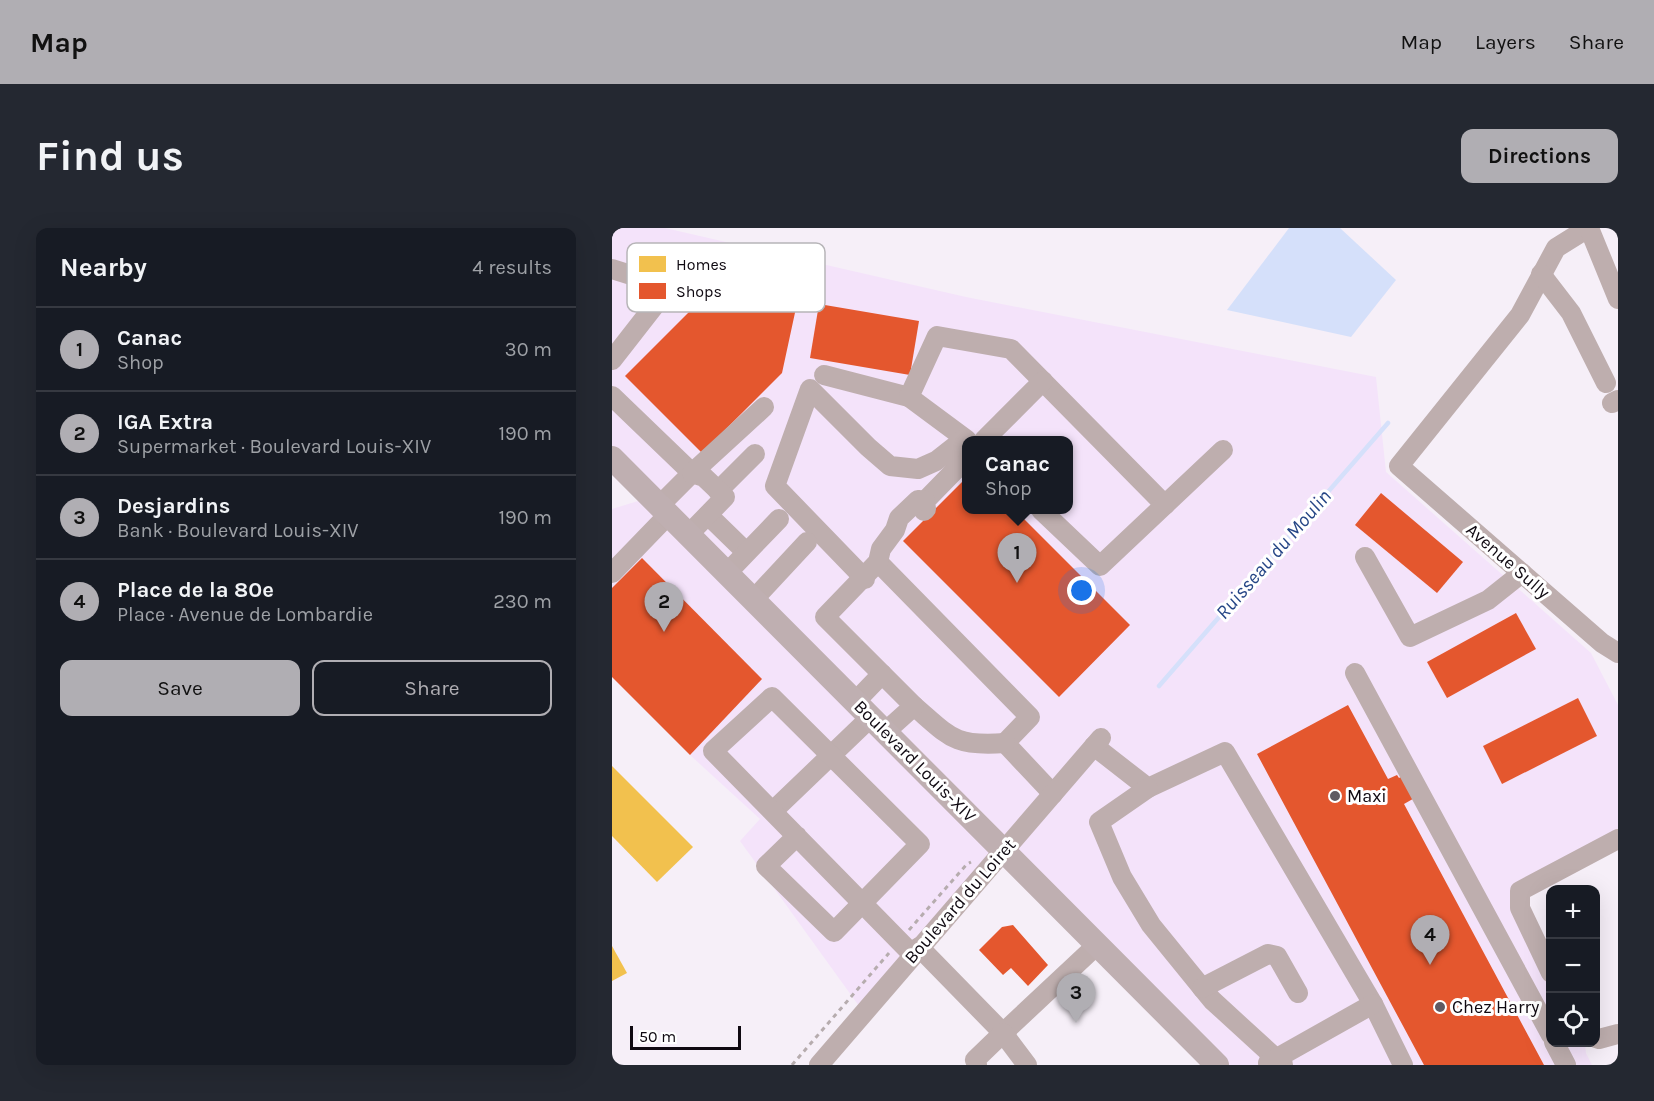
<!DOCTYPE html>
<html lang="en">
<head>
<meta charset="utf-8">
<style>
	body { margin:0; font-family:Karla,sans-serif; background:#242831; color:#f1f3f6 }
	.controls { position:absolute; right:18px; bottom:18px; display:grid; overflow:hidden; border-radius:12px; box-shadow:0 6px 24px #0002 }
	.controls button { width:54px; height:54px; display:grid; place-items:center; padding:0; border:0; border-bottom:2px solid #363941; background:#171b24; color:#f1f3f6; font:30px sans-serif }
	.scale { position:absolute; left:18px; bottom:15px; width:111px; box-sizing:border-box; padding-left:6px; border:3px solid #0f0911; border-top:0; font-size:16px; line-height:21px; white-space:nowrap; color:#0f0911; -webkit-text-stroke:4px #fff; paint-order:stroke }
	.you { position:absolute; left:470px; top:363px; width:21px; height:21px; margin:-15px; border:4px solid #fff; border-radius:50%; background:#1a73e8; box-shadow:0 0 0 9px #1a73e833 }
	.badge { display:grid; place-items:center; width:39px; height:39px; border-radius:50%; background:#b0aeb3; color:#111; font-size:20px; font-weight:700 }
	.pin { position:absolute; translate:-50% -50px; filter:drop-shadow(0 2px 3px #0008) }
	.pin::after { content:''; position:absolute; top:32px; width:21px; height:18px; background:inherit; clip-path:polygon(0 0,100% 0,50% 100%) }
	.popup { position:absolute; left:350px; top:208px; width:111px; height:78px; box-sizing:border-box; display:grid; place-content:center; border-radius:12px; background:#171b24; filter:drop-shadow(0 2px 4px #0005); font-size:20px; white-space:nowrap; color:#9ea1a6 }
	.popup b { font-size:22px; color:#f1f3f6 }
	.popup::after { content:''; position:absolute; left:50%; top:100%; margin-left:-12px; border:12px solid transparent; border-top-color:#171b24 }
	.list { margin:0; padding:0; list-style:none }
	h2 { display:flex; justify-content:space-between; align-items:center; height:78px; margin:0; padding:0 24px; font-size:26px }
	h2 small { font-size:20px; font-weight:400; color:#9ea1a6 }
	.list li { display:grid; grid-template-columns:39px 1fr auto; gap:18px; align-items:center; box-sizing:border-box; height:84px; padding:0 24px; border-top:2px solid #363941 }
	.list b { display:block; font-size:22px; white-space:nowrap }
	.list p { margin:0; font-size:20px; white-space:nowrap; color:#9ea1a6 }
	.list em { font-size:20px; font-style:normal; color:#9ea1a6 }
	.actions { display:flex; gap:12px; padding:18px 24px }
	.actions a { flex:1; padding:14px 0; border:2px solid #b0aeb3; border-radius:12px; text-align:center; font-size:21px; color:#b0aeb3 }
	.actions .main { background:#b0aeb3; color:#111 }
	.icon { flex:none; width:33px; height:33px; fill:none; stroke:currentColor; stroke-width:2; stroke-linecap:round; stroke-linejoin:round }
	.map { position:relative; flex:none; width:1006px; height:837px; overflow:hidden; border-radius:12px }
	header { display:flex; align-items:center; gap:36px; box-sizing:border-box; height:84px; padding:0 30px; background:#b0aeb3; color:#111 }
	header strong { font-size:28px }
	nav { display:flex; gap:33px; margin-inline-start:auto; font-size:21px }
	.intro { display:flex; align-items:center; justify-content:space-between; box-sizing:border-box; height:144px; padding:0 36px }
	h1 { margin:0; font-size:42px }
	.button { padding:15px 27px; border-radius:12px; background:#b0aeb3; color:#111; font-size:21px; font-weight:700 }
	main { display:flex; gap:36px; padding:0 36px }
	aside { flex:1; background:#171b24; border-radius:12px; box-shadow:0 6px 24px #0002 }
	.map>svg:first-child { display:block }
	.built { fill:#f4e3fa; fill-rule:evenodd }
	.water { fill:#d5e0fa }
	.homes { fill:#f2c14e }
	.shops { fill:#e4572e }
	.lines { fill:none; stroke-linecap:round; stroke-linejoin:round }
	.stream { stroke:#d5e0fa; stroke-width:4.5 }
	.path { stroke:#b6acae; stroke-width:3; stroke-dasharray:4.5 4.5; stroke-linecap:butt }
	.minor { stroke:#beaeae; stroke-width:20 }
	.major { stroke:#bfafb1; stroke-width:24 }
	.poi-dot { fill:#605a62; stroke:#fff; stroke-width:2 }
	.labels { text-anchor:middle; stroke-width:6; stroke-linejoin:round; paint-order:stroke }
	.street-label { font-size:18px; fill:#0f0911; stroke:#fff }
	.poi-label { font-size:18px; fill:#0f0911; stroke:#fff; text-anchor:start }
	.water-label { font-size:20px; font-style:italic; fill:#264686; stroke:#fff }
	.key { fill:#fff; stroke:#b7b5b8; stroke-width:1.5 }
	.key-label { font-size:16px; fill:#0f0911 }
</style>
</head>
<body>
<header>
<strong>Map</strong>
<nav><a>Map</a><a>Layers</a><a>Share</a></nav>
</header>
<div class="intro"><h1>Find us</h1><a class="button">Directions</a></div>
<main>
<aside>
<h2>Nearby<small>4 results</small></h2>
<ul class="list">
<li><span class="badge">1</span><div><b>Canac</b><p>Shop</p></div><em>30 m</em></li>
<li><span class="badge">2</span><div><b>IGA Extra</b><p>Supermarket · Boulevard Louis-XIV</p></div><em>190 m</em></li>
<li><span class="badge">3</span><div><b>Desjardins</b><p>Bank · Boulevard Louis-XIV</p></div><em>190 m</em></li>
<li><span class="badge">4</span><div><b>Place de la 80e</b><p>Place · Avenue de Lombardie</p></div><em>230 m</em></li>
</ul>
<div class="actions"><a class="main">Save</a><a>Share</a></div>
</aside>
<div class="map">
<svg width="1006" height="837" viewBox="0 0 1006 837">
	<rect width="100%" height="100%" fill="#f6eff8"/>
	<!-- built -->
	<path class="built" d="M0,0h53l301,69 410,80 10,95 205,181 27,52v133l-98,53 30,82 1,69 34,1 1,10 6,12h-375l-215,-215 -138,163 -124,-172 20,-22 -70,-64 -78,-78v-168l39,-12 -39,-39zM354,212h102v70h-102z"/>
	<!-- water -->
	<path class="water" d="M677,0h51l56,52 -45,57 -124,-27z"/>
	<!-- homes -->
	<g class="homes">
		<path d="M0,538l81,81 -36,35 -45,-46z"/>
		<path d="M0,718l15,27 -15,8z"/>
	</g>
	<!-- shops -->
	<g class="shops">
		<path d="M143,71l41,9 -14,65 -80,80 -77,-77 75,-75 52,11z"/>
		<path d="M207,76l100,17 -9,54 -100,-17z"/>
		<path d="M354,250v32h49l115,115 -71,72 -156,-156z"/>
		<path d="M769,265l82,69 -26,31 -82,-68z"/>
		<path d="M30,330l120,121 -72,76 -78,-78v-89z"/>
		<path d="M904,385l20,36 -89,49 -20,-36z"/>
		<path d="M966,470l19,38 -95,48 -19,-38z"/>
		<path d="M736,477l40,74 9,-4 2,3 7,-4 12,22 -14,8 140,261h-120l-167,-311z"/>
		<path d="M401,697l35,40 -20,21 -17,-18 -8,7 -24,-25 23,-23z"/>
	</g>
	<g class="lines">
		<!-- stream -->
		<path class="stream" d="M547,458l229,-263"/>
		<!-- path -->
		<g class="path">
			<path d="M297,702l58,-66 4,-2"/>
			<path d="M180,837l97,-112"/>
		</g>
		<!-- minor -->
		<g class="minor">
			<path d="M976,0l-32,20 -36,67 -121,151 203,177 16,10"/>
			<path d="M977,0l29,71"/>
			<path d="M0,41l57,18 -57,73"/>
			<path d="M929,46l30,39 35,70"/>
			<path d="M57,59l76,15"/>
			<path d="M212,147l85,22"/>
			<path d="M0,168l80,77 -32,32"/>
			<path d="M1000,175l6,-3"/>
			<path d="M355,212l-58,-43 28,-61 74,13 154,156"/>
			<path d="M372,212l59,-59"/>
			<path d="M106,263l37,-37"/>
			<path d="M429,282l59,56 123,-116"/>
			<path d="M312,283l2,-2 -1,-8 41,-42"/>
			<path d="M96,287l38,37"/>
			<path d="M77,306l36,-37 -21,-20 -12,-4 72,-66"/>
			<path d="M753,329l45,80 78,-37 34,-27"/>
			<path d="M266,334l152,155 -25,26 48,51"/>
			<path d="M0,345l57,-59"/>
			<path d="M115,345l52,-54"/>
			<path d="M253,351l-90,-93 35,-97 58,58 22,19 28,3 18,-8 28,-22"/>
			<path d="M142,371l53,-57"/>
			<path d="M743,445l196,362"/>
			<path d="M244,473l26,-27"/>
			<path d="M302,478c36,31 40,41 91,37"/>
			<path d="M273,504l29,-26 -89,-89 53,-55 3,-13 14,-19 4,-12 19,-18 7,1"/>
			<path d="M482,518l54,42 77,-36 148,252 30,61"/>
			<path d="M536,560l-49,34 23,55 29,48 61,75 71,65"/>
			<path d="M161,583l98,-94"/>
			<path d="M185,608l-31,30 68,66 86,-88 -148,-147 -59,54 200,204"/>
			<path d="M307,719l84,86 95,-89"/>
			<path d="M939,745l-31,-65v-17l98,-52"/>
			<path d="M590,760l66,-34 9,2 21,37"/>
			<path d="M984,810l3,1 19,-5"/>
			<path d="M942,814l12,23"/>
			<path d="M656,835l105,-59"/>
			<path d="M207,837l282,-327"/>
			<path d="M365,837l-2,-5 28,-27 24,32"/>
		</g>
		<!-- major -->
		<path class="major" d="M0,230l605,607"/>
	</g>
	<!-- markers -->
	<g class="poi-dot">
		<circle cx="723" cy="568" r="6"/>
		<circle cx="828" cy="779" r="6"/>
	</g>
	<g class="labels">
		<!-- street labels -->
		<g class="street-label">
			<text transform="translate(896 333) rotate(41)" y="6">Avenue Sully</text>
			<text transform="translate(303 533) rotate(45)" y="6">Boulevard Louis-XIV</text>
			<text transform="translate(348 673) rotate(-49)" y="6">Boulevard du Loiret</text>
		</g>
		<!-- poi labels -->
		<g class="poi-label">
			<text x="735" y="574">Maxi</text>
			<text x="840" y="785">Chez Harry</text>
		</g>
		<!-- water labels -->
		<g class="water-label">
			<text transform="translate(661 326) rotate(-49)" y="7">Ruisseau du Moulin</text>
		</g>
	</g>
	<!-- legend -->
	<rect x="15" y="15" width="198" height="69" rx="9" class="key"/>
	<rect x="27" y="28" width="27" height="16" fill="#f2c14e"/>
	<rect x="27" y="55" width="27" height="16" fill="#e4572e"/>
	<g class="key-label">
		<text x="64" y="42">Homes</text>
		<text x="64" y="69">Shops</text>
	</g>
</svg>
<div class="controls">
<button>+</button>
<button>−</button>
<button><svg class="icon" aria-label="locate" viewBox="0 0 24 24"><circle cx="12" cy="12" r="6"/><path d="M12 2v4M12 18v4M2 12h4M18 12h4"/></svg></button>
</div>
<div class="scale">50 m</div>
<div class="you"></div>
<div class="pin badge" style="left:405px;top:355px">1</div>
<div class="popup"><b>Canac</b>Shop</div>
<div class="pin badge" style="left:52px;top:404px">2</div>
<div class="pin badge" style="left:464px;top:795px">3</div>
<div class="pin badge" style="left:818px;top:737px">4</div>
</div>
</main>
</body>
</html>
